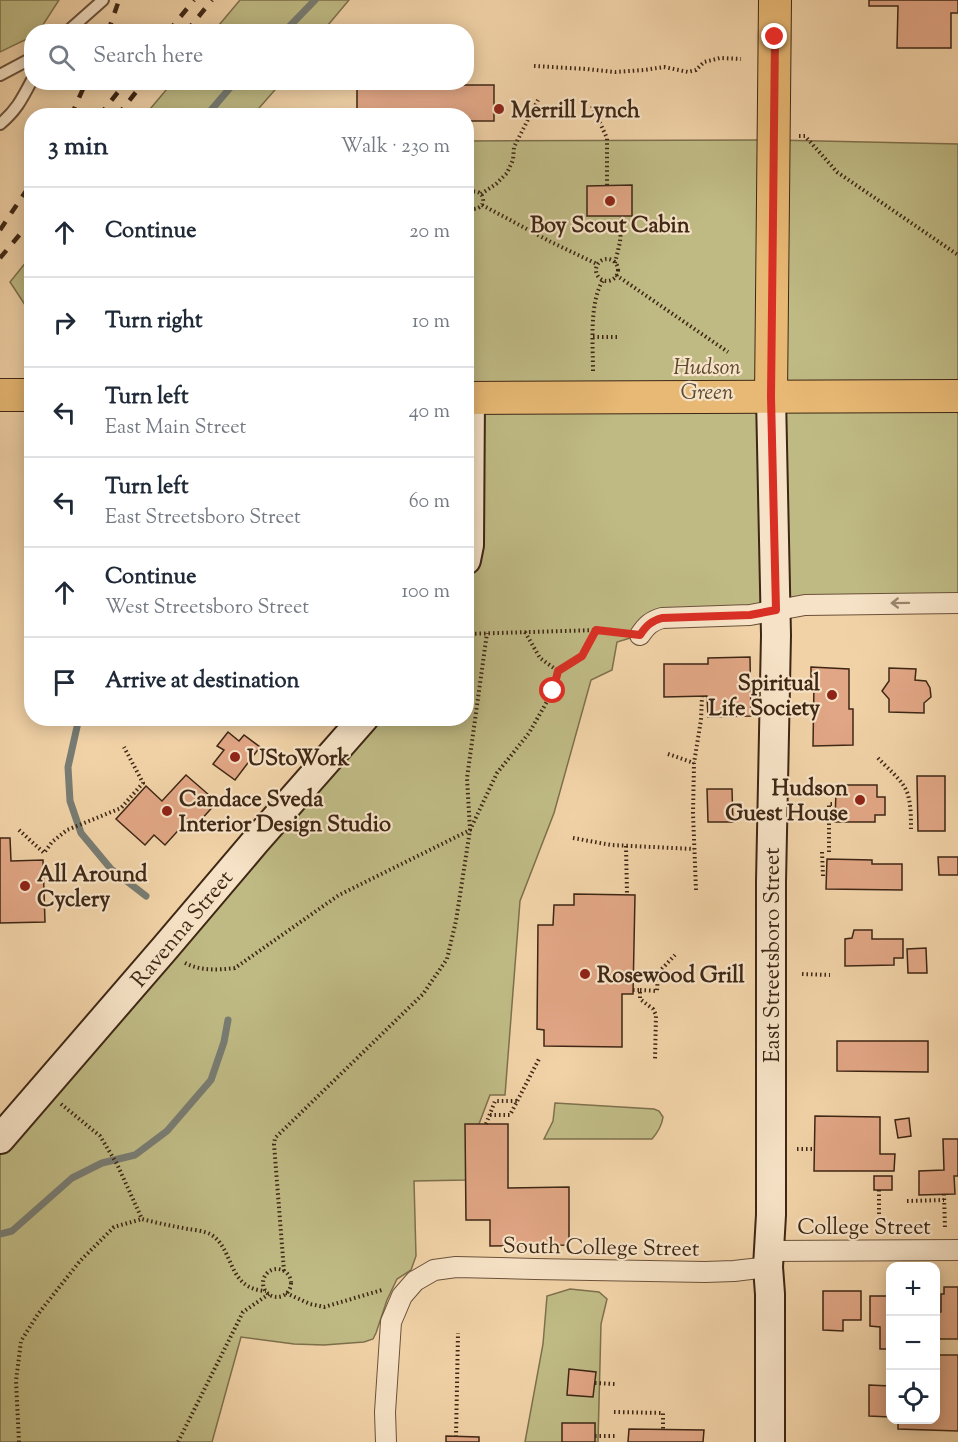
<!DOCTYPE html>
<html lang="en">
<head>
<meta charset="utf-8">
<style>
	body { margin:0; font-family:"Sorts Mill Goudy",serif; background:#f6f6f7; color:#1f2937 }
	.controls { position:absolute; right:18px; bottom:18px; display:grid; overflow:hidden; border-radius:12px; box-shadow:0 3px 15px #0003 }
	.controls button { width:54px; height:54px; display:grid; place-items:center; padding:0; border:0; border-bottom:2px solid #e0e1e3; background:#fff; color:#1f2937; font:30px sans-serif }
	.stop { position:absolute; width:18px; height:18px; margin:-14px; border:4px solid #d93025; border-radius:50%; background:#fff }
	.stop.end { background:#d93025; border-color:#fff; box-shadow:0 2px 6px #0008 }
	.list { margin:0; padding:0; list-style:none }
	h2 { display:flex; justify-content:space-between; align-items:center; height:78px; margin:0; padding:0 24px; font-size:26px }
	h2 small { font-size:20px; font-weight:400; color:#747a83 }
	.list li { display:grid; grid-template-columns:39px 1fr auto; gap:18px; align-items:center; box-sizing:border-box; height:90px; padding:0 24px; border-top:2px solid #e0e1e3 }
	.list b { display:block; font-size:22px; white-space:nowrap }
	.list p { margin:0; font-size:20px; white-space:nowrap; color:#747a83 }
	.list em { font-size:20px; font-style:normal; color:#747a83 }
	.icon { flex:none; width:33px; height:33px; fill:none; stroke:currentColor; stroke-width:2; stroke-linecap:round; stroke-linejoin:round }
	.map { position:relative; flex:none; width:958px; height:1442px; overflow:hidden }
	.search { position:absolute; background:#fff; box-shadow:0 3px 15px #0003; left:24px; top:24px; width:450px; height:66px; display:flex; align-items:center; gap:15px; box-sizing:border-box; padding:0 21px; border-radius:24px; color:#747a83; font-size:22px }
	.panel { position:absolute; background:#fff; box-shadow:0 3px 15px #0003; left:24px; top:108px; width:450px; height:618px; border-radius:24px }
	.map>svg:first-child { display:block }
	.green { fill:#bfba84; stroke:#7e704c; stroke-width:1.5 }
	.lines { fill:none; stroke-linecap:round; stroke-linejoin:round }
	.stream { stroke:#787c73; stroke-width:7 }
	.building { fill:#e1a685; stroke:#3e2715; stroke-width:1.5 }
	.lane-casing { stroke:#6b523a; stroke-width:14 }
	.street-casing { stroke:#6b523a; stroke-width:22 }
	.secondary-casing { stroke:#3e2715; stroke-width:32 }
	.primary-casing { stroke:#3e2715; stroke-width:34 }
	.path { stroke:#3e2715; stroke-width:4; stroke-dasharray:1.5 3; stroke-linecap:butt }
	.lane { stroke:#f6e2c6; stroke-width:10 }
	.street { stroke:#f6e2c6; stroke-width:20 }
	.secondary { stroke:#f6e2c6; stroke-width:28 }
	.primary { stroke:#e8b974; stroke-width:32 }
	.rail { stroke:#3e2715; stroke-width:4.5; stroke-dasharray:10 10; stroke-linecap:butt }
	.oneway { stroke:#9a846e }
	.route { stroke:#d93025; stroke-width:8 }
	.poi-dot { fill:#8f2418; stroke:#f6e2c6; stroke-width:2 }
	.labels { text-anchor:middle; stroke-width:4.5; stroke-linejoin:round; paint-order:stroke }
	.poi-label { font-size:22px; font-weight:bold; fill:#3e2715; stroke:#f6e2c6; text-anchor:start }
	.park-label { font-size:22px; font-style:italic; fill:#5e4c31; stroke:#f6e2c6 }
	.street-label { font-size:22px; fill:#3e2715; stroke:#f6e2c6 }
</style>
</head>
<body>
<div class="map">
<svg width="958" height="1442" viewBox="0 0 958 1442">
	<rect width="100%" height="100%" fill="#f1d2a7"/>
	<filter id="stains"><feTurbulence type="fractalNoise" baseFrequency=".00333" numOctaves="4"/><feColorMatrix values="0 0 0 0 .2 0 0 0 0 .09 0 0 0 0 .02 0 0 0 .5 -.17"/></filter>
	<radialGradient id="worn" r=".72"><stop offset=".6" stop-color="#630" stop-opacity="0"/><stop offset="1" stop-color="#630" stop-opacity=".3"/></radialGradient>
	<!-- green -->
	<g class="green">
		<path d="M0,0h59l-20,31 -7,1 -1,5 -31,15z"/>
		<path d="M240,0h109l-26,31h-109z"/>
		<path d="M172,83v-1l109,1 -28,32h-108z"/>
		<path d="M774,140l184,4v459l-296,15 -22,17 -23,7 -5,28 -21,10 -37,133 -34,88 -15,194h-15l-11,29 -13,56 -52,1 2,75 -5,14 -14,9 -10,21 -11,33 -3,6 -9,3 -40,3 -30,-1 -53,-7 -29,105h-212v-303l363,-420 103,-1 1,-577z"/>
		<path d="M31,256v58l-21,-32z"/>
		<path d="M555,1103l99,6 5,2 4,6c-1,9 -5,15 -11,22h-108l9,-18z"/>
		<path d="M570,1289l29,3 8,7 -6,25 -3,118h-73l18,-98 4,-48z"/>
	</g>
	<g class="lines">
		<!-- stream -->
		<g class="stream">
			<path d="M284,32l31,-32"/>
			<path d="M206,116l29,-34"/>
			<path d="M79,718l-11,49 2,34 11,32 30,36 35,27"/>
			<path d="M0,1234l12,-3 60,-53 30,-15 33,-8 32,-24 44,-51 13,-38 4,-22"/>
		</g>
	</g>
	<!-- building -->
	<g class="building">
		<path d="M869,0h89v13h-7v35h-54l1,-42h-29z"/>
		<path d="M357,82h51v3h86v36h-28v-5h-109z"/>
		<path d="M632,185v31h-45v-30z"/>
		<path d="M750,657l1,59 -43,1 -1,-21 -43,1v-33h44v-6z"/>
		<path d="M811,667l38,2v40h4v36l-40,1 1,-64h-3z"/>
		<path d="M889,668l27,1 -1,11 11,1 4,7 1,9 -7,6v10l-35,-1v-13l-7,-8 7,-10z"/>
		<path d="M228,732l11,9 5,-6 16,12 -25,33 -22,-16 11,-14 -7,-4z"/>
		<path d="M186,775l31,27 -26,29 -7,-7 -19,21 -11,-10 -9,10 -29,-26 30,-33 16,15z"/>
		<path d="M917,776h28v55h-27z"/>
		<path d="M842,785h35v12h8v18h-10v7h-40l1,-32h6z"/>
		<path d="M707,789h25l1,33h-25z"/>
		<path d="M0,838h10l1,23 32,-1 2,62 -45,1z"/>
		<path d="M938,857h20v18h-19z"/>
		<path d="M827,859l45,1v4h30v26l-76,-1z"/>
		<path d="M574,894l61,1 -2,99h-11v53l-78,-1v-16l-7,-1 1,-104h15l1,-20h20z"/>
		<path d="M854,930h18v9h31v19h-9v7l-49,1v-27l7,-1z"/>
		<path d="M926,948l1,25h-19l-1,-24z"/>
		<path d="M837,1041h91v31l-91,-1z"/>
		<path d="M815,1116l65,1v37h15l-1,17h-80z"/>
		<path d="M909,1118l2,18 -13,2 -3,-18z"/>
		<path d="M465,1124h43v64l61,-1v58l-79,1v-26h-24z"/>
		<path d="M943,1139h15v37h-4l1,18 -36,1v-24l25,-1z"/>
		<rect x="874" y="1176" width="18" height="14"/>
		<path d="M944,1287h14v52h-22v-26l5,-1v-18h3z"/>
		<path d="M887,1289h3v60h-10v-22l-10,-1v-30h17z"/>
		<path d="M823,1291h38v29h-18v11l-20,-1z"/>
		<path d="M936,1355h22v76l-60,-2v-9h38z"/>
		<path d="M569,1369l27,3 -3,25 -26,-2z"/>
		<path d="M869,1385l21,1v31l-21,-1z"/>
		<rect x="562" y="1423" width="33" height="19"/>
		<path d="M629,1429l75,1 -1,12h-75z"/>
		<path d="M446,1436l33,1v5h-33z"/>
	</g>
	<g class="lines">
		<defs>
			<g id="lane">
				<path d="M67,32l36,-32"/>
				<path d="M0,75l32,-17"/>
				<path d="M0,124c16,-13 22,-25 32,-44"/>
			</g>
			<g id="street">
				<path d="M640,635c6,-9 11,-14 22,-17l88,-3 55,-10 153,-2"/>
				<path d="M770,1251l188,-1"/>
				<path d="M386,1442l-1,-30 6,-90 11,-26 13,-15 19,-11 22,-3 79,2 170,3 29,-1 34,-4"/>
			</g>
			<g id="secondary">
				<path d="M466,560l3,-15 1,-147"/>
				<path d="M0,1139l165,-191 90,-106 109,-124"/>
				<path d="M770,1442v-148l-2,-27 3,-52v-333l5,-247 -5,-238"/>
			</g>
			<g id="primary">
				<path d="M0,395h32"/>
				<path d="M771,397l4,-397"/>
				<path d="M466,398l492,-2"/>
			</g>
		</defs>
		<!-- lane casing -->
		<use href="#lane" class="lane-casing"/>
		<!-- street casing -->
		<use href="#street" class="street-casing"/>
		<!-- secondary casing -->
		<use href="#secondary" class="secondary-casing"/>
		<!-- primary casing -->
		<use href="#primary" class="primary-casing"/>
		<!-- path -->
		<g class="path">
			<path d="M534,66l52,3 29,3 29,-2 20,-3 24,5 8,-2 8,-8 16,-4 21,1"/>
			<path d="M592,106l15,32v47"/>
			<path d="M799,136h6l32,36 121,83"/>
			<path d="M481,194l15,-10 11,-11 6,-13 1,-13 24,-47"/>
			<path d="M466,196c4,-5 10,-6 15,-2 5,8 1,15 -9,15l-6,-5"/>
			<path d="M482,205l69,37 46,22"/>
			<circle cx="607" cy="270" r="11"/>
			<path d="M615,263l5,-21 2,-26"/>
			<path d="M616,275l112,77"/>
			<path d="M593,337h24"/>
			<path d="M593,371c0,-27 -4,-68 10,-91"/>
			<path d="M525,632l15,26 18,13 24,-15 14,-26"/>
			<path d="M466,634l130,-4 25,3"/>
			<path d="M668,754l26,9"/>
			<path d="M878,758c10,11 26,23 30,37 3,11 3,23 3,34"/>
			<path d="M19,830l25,23 8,-11 15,-12 54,-22 22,-25 -19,-36"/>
			<path d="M573,838l38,7 83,4"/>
			<path d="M626,846l1,48"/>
			<path d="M822,852l1,24h4"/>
			<path d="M829,852v-48h6"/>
			<path d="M696,890l-3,-77 1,-50 7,-43 1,-24"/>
			<path d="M185,963c16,8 32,7 50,5l104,-73 131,-65 -3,-52 20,-145"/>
			<path d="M802,974l28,1"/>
			<path d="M633,990h7v9l13,10 3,6 -1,44"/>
			<path d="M640,990l17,1 1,-18 17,-18"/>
			<path d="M61,1104l39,32 17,28 25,55c15,4 30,7 46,10 7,1 16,2 22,5 25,14 16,55 56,57"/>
			<path d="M490,1115h20l30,-58"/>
			<path d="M486,1124l9,-23h22"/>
			<path d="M797,1149h17"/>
			<path d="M944,1194l1,35"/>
			<path d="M907,1201l37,-1"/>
			<path d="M879,1232v-42"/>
			<circle cx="277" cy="1283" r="14"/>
			<path d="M284,1271l-10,-127 1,-6 148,-144 24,-35 9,-38 14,-91 27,-57 32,-40 24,-42 5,-20"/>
			<path d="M286,1293l24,11 14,3 58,-17"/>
			<path d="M595,1383l20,1"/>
			<path d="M614,1412l49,1v16"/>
			<path d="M595,1436h20"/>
			<path d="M456,1437l2,-104"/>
			<path d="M19,1442l-3,-61 5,-40 17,-27 42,-53 34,-34 28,-8"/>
			<path d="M178,1442l65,-130 26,-18"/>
		</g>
		<!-- lane -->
		<use href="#lane" class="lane"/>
		<!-- street -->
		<use href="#street" class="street"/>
		<!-- secondary -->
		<use href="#secondary" class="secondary"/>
		<!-- primary -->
		<use href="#primary" class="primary"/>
		<!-- rail -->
		<g class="rail">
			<path d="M108,32l11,-32"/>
			<path d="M168,32l26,-32"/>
			<path d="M186,32l26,-32"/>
			<path d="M71,116l15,-34"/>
			<path d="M99,116l27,-34"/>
			<path d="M117,116l27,-34"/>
			<path d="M0,230l32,-48"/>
			<path d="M0,258l32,-38"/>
		</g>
	</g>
	<!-- one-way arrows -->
	<defs><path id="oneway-shaft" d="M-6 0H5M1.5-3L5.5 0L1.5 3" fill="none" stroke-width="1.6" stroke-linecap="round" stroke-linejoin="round" transform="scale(1.5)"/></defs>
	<use class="oneway" href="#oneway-shaft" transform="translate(900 603) rotate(179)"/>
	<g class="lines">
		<!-- route -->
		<path class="route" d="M553,691l5,-20 24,-15 14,-26 44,5c6,-9 11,-14 22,-17l88,-3 26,-5 -5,-213 4,-360"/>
	</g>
	<!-- markers -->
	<g class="poi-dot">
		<circle cx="499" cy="109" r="6"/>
		<circle cx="610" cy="201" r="6"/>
		<circle cx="832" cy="695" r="6"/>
		<circle cx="235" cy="757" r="6"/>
		<circle cx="860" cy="800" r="6"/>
		<circle cx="167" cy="811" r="6"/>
		<circle cx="25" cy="886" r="6"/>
		<circle cx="585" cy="974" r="6"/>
	</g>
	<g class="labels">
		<!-- poi labels -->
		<g class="poi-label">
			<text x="511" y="117">Merrill Lynch</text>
			<text x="610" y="232" text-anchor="middle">Boy Scout Cabin</text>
			<text x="820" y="690" text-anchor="end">Spiritual<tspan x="820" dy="25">Life Society</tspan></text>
			<text x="247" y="765">UStoWork</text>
			<text x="848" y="795" text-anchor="end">Hudson<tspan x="848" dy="25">Guest House</tspan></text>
			<text x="179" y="806">Candace Sveda<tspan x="179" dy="25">Interior Design Studio</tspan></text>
			<text x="37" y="881">All Around<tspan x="37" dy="25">Cyclery</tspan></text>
			<text x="597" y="982">Rosewood Grill</text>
		</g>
		<!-- park labels -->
		<g class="park-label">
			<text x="707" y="374">Hudson<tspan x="707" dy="25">Green</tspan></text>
		</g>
		<!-- street labels -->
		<g class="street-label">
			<text transform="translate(181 928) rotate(-50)" y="8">Ravenna Street</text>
			<text transform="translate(771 955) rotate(-90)" y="8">East Streetsboro Street</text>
			<text x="864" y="1234">College Street</text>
			<text transform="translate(601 1246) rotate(1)" y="8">South College Street</text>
		</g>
	</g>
	<rect width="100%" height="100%" filter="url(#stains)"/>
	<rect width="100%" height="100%" fill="url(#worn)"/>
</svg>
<div class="controls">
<button>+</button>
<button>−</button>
<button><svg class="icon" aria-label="locate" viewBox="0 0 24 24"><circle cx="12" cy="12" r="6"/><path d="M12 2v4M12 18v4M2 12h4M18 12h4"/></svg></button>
</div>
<div class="stop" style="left:553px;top:691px"></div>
<div class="stop end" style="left:775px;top:37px"></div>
<div class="search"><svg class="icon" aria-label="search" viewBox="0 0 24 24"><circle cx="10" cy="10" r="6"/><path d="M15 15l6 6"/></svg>Search here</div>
<section class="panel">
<h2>3 min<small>Walk · 230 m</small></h2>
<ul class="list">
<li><svg class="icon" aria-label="ahead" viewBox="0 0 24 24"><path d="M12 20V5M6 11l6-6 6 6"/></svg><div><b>Continue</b></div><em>20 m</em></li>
<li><svg class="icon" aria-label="right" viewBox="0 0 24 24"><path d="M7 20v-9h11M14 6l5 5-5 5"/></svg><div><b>Turn right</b></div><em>10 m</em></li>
<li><svg class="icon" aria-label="left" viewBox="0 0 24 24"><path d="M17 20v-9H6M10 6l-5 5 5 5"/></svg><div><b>Turn left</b><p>East Main Street</p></div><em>40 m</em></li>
<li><svg class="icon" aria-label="left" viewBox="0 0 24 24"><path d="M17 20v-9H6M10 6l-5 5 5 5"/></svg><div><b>Turn left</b><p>East Streetsboro Street</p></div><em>60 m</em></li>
<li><svg class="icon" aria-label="ahead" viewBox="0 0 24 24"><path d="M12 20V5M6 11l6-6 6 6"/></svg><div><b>Continue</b><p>West Streetsboro Street</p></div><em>100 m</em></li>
<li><svg class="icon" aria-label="arrive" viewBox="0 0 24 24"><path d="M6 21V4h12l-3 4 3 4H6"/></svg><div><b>Arrive at destination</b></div></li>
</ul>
</section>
</div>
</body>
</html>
